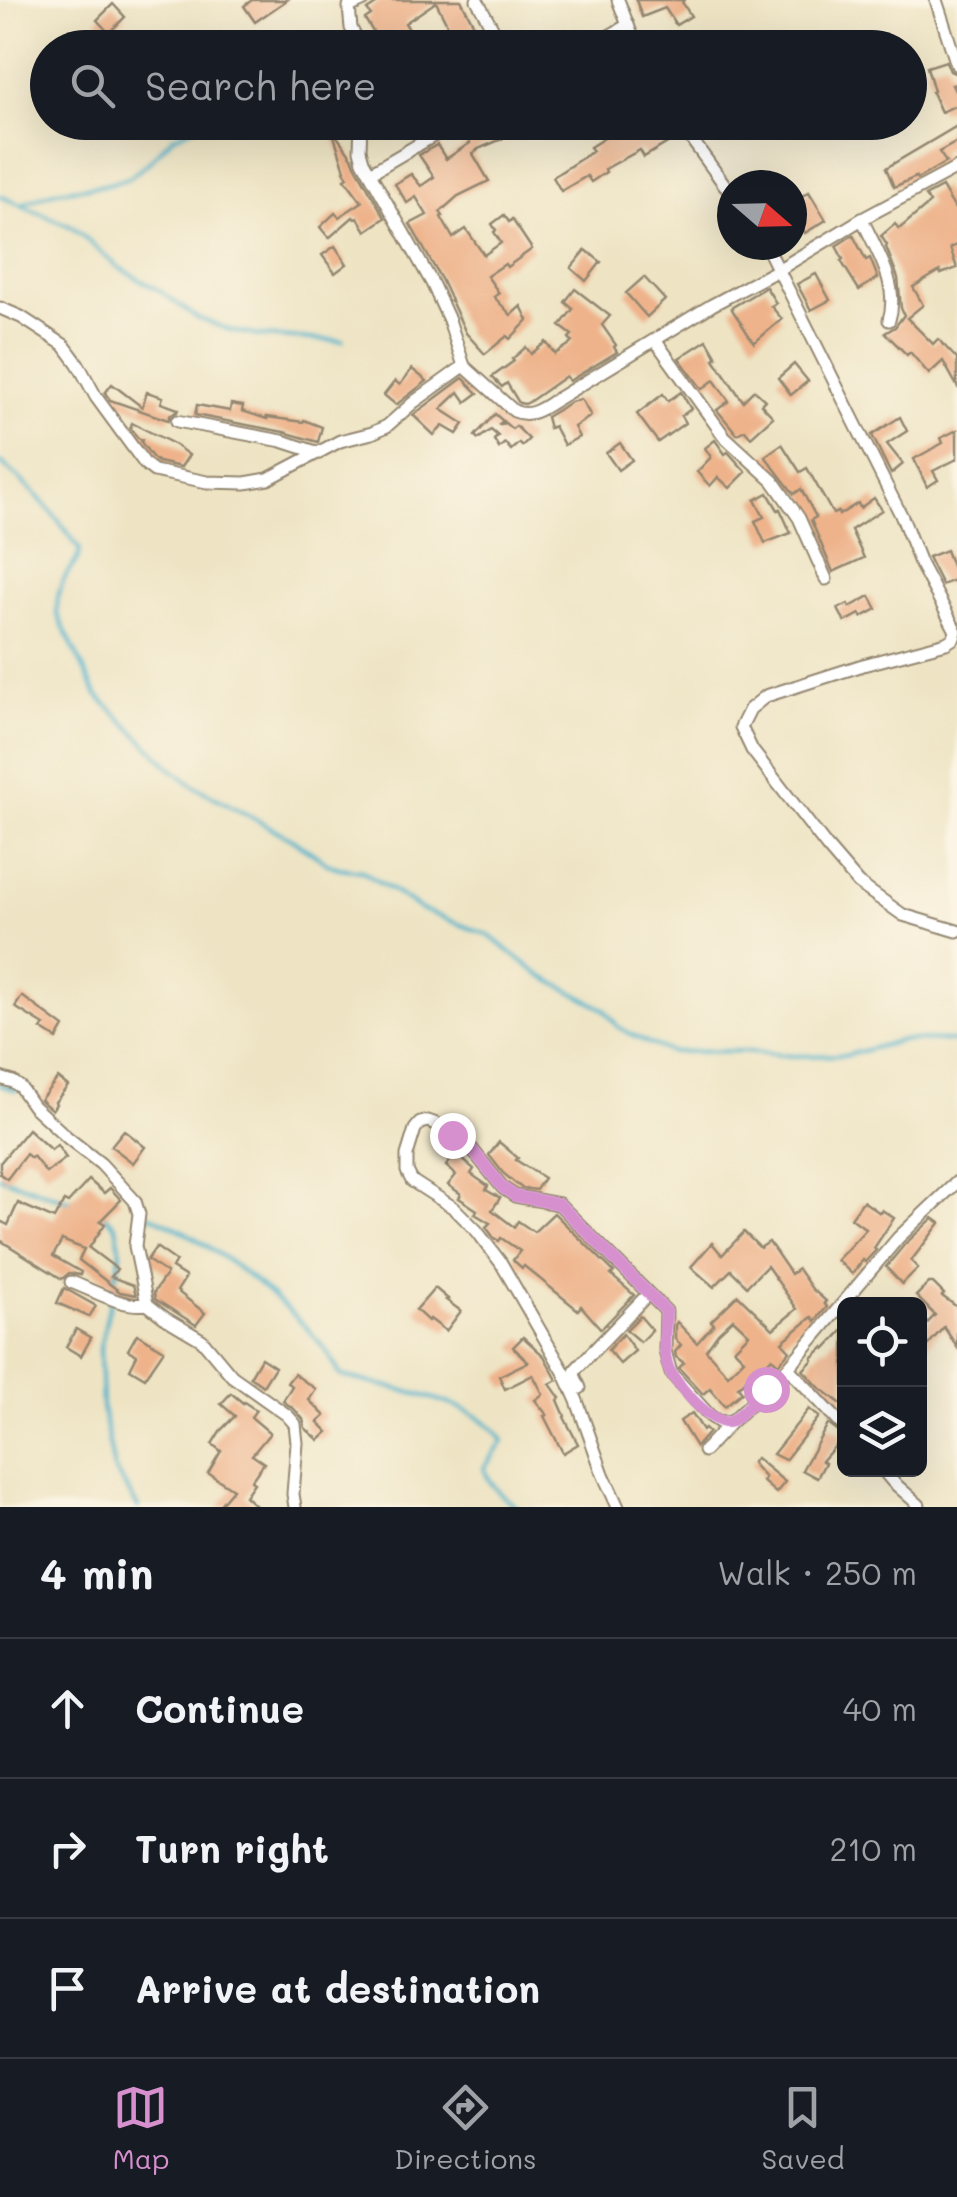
<!DOCTYPE html>
<html lang="en">
<head>
<meta charset="utf-8">
<style>
	body { margin:0; font-family:Mali,sans-serif; background:#20242c; color:#f1f3f6 }
	.controls { position:absolute; right:30px; bottom:30px; display:grid; overflow:hidden; border-radius:15px; box-shadow:0 10px 40px #0002 }
	.controls button { width:90px; height:90px; display:grid; place-items:center; padding:0; border:0; border-bottom:2px solid #363941; background:#171b24; color:#f1f3f6; font:50px sans-serif }
	.compass { position:absolute; left:717px; top:170px; width:90px; height:90px; border-radius:50%; background:#171b24; box-shadow:0 10px 40px #0002; rotate:110deg }
	.stop { position:absolute; width:30px; height:30px; margin:-22px; border:8px solid #d690ce; border-radius:50%; background:#fff }
	.stop.end { background:#d690ce; border-color:#fff; box-shadow:0 2px 10px #0008 }
	.list { margin:0; padding:0; list-style:none }
	h2 { display:flex; justify-content:space-between; align-items:center; height:130px; margin:0; padding:0 40px; font-size:42px }
	h2 small { font-size:32px; font-weight:400; color:#9ea1a6 }
	.list li { display:grid; grid-template-columns:65px 1fr auto; gap:30px; align-items:center; box-sizing:border-box; height:140px; padding:0 40px; border-top:2px solid #363941 }
	.list b { display:block; font-size:38px; white-space:nowrap }
	.list em { font-size:32px; font-style:normal; color:#9ea1a6 }
	.icon { flex:none; width:55px; height:55px; fill:none; stroke:currentColor; stroke-width:2; stroke-linecap:round; stroke-linejoin:round }
	.map { position:relative; flex:none; width:957px; height:1507px; overflow:hidden }
	.search { position:absolute; background:#171b24; box-shadow:0 10px 40px #0002; left:30px; right:30px; top:30px; height:110px; display:flex; align-items:center; gap:25px; box-sizing:border-box; padding:0 35px; border-radius:55px; color:#9ea1a6; font-size:38px }
	.sheet { height:550px; background:#171b24 }
	nav { display:flex; justify-content:space-around; align-items:center; box-sizing:border-box; height:140px; border-top:2px solid #363941; background:#171b24; font-size:28px; color:#9ea1a6 }
	nav a { display:grid; justify-items:center; gap:5px }
	nav .on { color:#d690ce }
	.map>svg:first-child { display:block }
	.lines { fill:none; stroke-linecap:round; stroke-linejoin:round }
	.stream { stroke:#4cb2cb; stroke-width:4 }
	.building { fill:#eeb38b; fill-rule:evenodd }
	.street-casing { stroke:#948771; stroke-width:15 }
	.street { stroke:#fff; stroke-width:11 }
	.route { stroke:#d690ce; stroke-width:12 }
</style>
</head>
<body>
<div class="map">
<svg width="957" height="1507" viewBox="0 0 957 1507">
	<rect width="100%" height="100%" fill="#fcf5e5"/>
	<filter id="ink" filterUnits="userSpaceOnUse"><feTurbulence type="fractalNoise" baseFrequency=".01" numOctaves="2"/><feDisplacementMap in="SourceGraphic" scale="20" xChannelSelector="R" yChannelSelector="G"/><feConvolveMatrix kernelMatrix="1 2 1 2 8 2 1 2 1" color-interpolation-filters="sRGB"/></filter>
	<filter id="wash" filterUnits="userSpaceOnUse"><feTurbulence type="fractalNoise" baseFrequency=".0048" numOctaves="4" result="noise"/><feDisplacementMap in="SourceGraphic" scale="40" xChannelSelector="R" yChannelSelector="G"/><feGaussianBlur stdDeviation="2.25" result="paint"/><feColorMatrix in="noise" values="0 0 0 0 0 0 0 0 0 0 0 0 0 0 0 0 0 1.4 0 .05"/><feComposite in="paint" operator="in"/></filter>
	<g filter="url(#wash)">
		<rect width="100%" height="100%" fill="#eee4c4"/>
		<g class="lines">
			<!-- stream -->
			<g class="stream">
				<path d="M0,196l72,31 46,40 42,24 37,27 36,13 26,5 84,5"/>
				<path d="M23,204l33,-13 49,-6 24,-7 19,-15 25,-26 31,-15"/>
				<path d="M0,462c32,26 57,53 80,88 -2,12 -6,13 -12,22 -8,13 -12,27 -11,42l39,80 78,77 20,15 98,53 36,25 11,4 23,3 60,39 66,25 52,40 64,34 14,18 30,16 23,9 70,-1 52,5 55,-1 54,-15 55,1"/>
				<path d="M0,1085l16,5"/>
				<path d="M0,1177l62,22 11,1"/>
				<path d="M103,1214l13,12 5,27 -21,95 2,59 12,62 24,38"/>
				<path d="M143,1214c47,10 151,94 181,134 6,8 11,17 16,27 41,13 142,24 163,66l-19,27c6,18 18,28 33,39"/>
			</g>
		</g>
		<g id="blocks">
			<!-- building -->
			<g class="building">
				<path d="M252,0h35l-32,22 -11,-16z"/>
				<path d="M382,0h79l15,29 5,-2 7,14 -18,7h-90l-5,-8 2,-2 -12,-19 6,-4 -4,-5zM436,2l14,28 -30,17 -15,-24z"/>
				<path d="M636,0h48l-2,2 9,14 -15,9 -11,-17 -23,9z"/>
				<path d="M113,4l12,13 -16,16 -12,-13z"/>
				<path d="M946,61l4,10 7,3v10l-5,1 5,10v10l-16,7 -9,-20 2,-1 -7,-24z"/>
				<path d="M467,122h30l5,17 -24,10 -5,5 16,27 -31,15 -18,16 3,4 -2,1 12,21 13,-9 18,26 17,-12 -7,-11 2,-2 -4,-6 12,-9 5,7 3,-3 20,30 -25,18 -2,-3 -18,12 12,17 -5,4 17,18 10,-9 7,14 -18,19 -3,-3 -22,18 -19,-21 -25,-54 -31,-55 17,-9 -11,-18 -9,6 -12,-19 16,-10 10,12 13,-9 -15,-22 18,-10 9,14 24,-16 -8,-13z"/>
				<path d="M630,122h27l12,20 -25,15 -4,-7 -35,19 1,3 -15,10 -4,-6 -26,15 -8,-14 40,-26 -3,-4z"/>
				<path d="M957,126v16l-18,10 7,10 -29,17 -1,-2 -22,10 -8,-19z"/>
				<path d="M336,135l16,22 3,8 30,53 -19,13 -8,-13 -3,1 -2,-2 -24,21 -9,-11 15,-14 4,4 23,-15 -17,-23 3,-2 -4,-6 1,-1 -11,-34z"/>
				<path d="M942,187l15,25v33l-7,3 7,20 -16,6 -1,-3 -27,16 10,18 -16,13 26,26 5,-5 19,20v27l-14,-25 -14,13 -19,-22 -3,3 -22,-22 10,-6 9,-12 -3,-7 -3,-30 -12,-31 1,-2 -6,-9 14,-12 4,5 31,-26 -5,-7z"/>
				<path d="M809,192l17,28 -21,13 -13,-22v-9z"/>
				<path d="M853,235l13,25 4,-2 8,20 -19,12 -18,-29 2,-2 -7,-13z"/>
				<path d="M335,246l12,18 -12,9 -13,-18z"/>
				<path d="M586,250l15,12 -15,19 -15,-13z"/>
				<path d="M816,274l14,26 -19,10 -14,-26z"/>
				<path d="M644,277l21,23 -18,17 -21,-24z"/>
				<path d="M766,287l10,16 -5,3 11,13 -28,24 -23,-35z"/>
				<path d="M575,289l35,27 -8,9 14,20 -2,2 3,5 -48,29 -3,-5 -37,26 -4,2 -6,-1 -12,-20 -5,4 -10,-10 22,-16 -2,-2 14,-12 5,7 15,-12 9,12 18,-12 -4,-4 3,-3 -12,-9 13,-17 -8,-7z"/>
				<path d="M707,340l10,17 -3,2 29,42 11,-11 11,10 -4,4 12,13 -22,20 -6,-7 -8,4 -20,-24 12,-9 -15,-21 -12,9 -23,-31z"/>
				<path d="M794,364l14,17 -17,14 -13,-17z"/>
				<path d="M412,369l15,12 -31,24 -12,-10 11,-14 5,4z"/>
				<path d="M463,378l15,15 -12,9 -7,-10 -18,17 23,15 -7,10 -14,-8 -9,9 -21,-20z"/>
				<path d="M112,384l30,23 5,-15 16,5 -2,6 17,6 -1,3 -6,2 -3,6 -58,-20 -5,-7z"/>
				<path d="M681,392l10,17 -10,7 4,7 -27,19 -21,-28 26,-20 5,7z"/>
				<path d="M581,399l10,17 -17,11 5,10 -15,8 -10,-19 -5,2 -3,-11 25,-15z"/>
				<path d="M231,404l12,2 -1,5 25,8v-2l36,5 1,-2 18,7 -4,15 -34,-10 -89,-17 2,-10 33,6z"/>
				<path d="M495,414l8,7 -5,4 7,-2 7,6 4,-3 13,13 -7,7 -3,-3 -8,7 -6,-7 -6,5 -5,-8 4,-4 -7,-6 -13,9 -3,-3z"/>
				<path d="M900,417l7,14 -20,13 16,20 -12,10 -19,-39z"/>
				<path d="M132,423l40,20 17,12 -8,12 -23,-5 -6,-5 -11,-15 1,-2 -4,-2 -8,-10z"/>
				<path d="M957,430v29l-24,12 5,9 -11,7 -13,-28 29,-16 -2,-5z"/>
				<path d="M715,440l10,14 3,-2 18,20 -16,16 -12,-11 -8,9 -13,-14 14,-15 -6,-9z"/>
				<path d="M620,443l12,17 -14,10 -12,-17z"/>
				<path d="M782,444l18,28 7,-4 26,46 5,-2 1,3 19,-12 2,5 14,-10 8,12 -31,20 13,28 -31,14 -22,-52 5,-3 -15,-28 -7,5 -29,-38z"/>
				<path d="M768,493l10,17 2,-1 11,24 -26,10 -10,-22 9,-4 -9,-17z"/>
				<path d="M946,550l11,29 -15,6 -14,-28z"/>
				<path d="M870,596l7,13 -15,8 -2,-3 -15,8 -7,-13 10,-5 2,3z"/>
				<path d="M22,996l42,31 -7,12 -16,-10 3,-4 -29,-18z"/>
				<path d="M58,1078l10,8 -13,16 1,2 -4,6 -12,-10z"/>
				<path d="M28,1129l23,21 6,-5 9,13 -20,15 -13,-17 -2,2 -5,-4 -19,25 -7,-5v-11z"/>
				<path d="M124,1130l21,17 -12,16 -22,-17z"/>
				<path d="M499,1142l19,16 -2,2 28,18 -8,12 -14,-2 -7,-5 -12,-10 -14,-18z"/>
				<path d="M456,1154l18,15 -3,5 17,12 -2,4 14,8 -8,12 22,17 4,-6 16,11 20,-19 60,59 -3,3 23,20 -33,34 -20,-23 -3,4 -54,-44 -2,2 -9,-8 7,-9 -19,-13 -2,3 -5,-3 -8,-11 4,-4 -15,-9 2,-4 -18,-12 2,-4 -13,-9 8,-10 -10,-9z"/>
				<path d="M89,1180l15,13 6,-5 11,12 -21,21 5,3 -16,24 28,21 -6,8 22,8 3,10 -16,-3 -41,-32 5,-11 -22,-9 -9,16 28,16 -1,3 -11,-2 -7,6 -62,-39v-19l8,4 10,-22 36,16 10,-18 4,2z"/>
				<path d="M863,1201l17,12 2,-3 12,8 -20,30 2,2 -11,12 -2,-2 -11,14 -15,-14 29,-31 -15,-11z"/>
				<path d="M933,1218l7,5 -29,38 7,7 -16,16 -16,-17 19,-23z"/>
				<path d="M744,1232l16,16 9,-6 22,32 7,-5 14,20 14,12 -2,2 3,4 -12,14 -3,-4 -30,25 8,9 -12,13 -6,-6 -15,15 -2,-3 -17,17 4,5 -17,14 -15,-18 -7,6 -24,-26 5,-5 -8,-6 -1,-5 6,-7 -6,-6v-14l2,-3 20,21 17,-19 -3,-3 27,-26 35,34 24,-20 -30,-43 -20,20 -16,-16 -17,17 -23,-20 21,-24 10,12zM733,1319l16,15 -15,15 10,10 -16,16 -22,-25 12,-17z"/>
				<path d="M156,1247l20,14 -4,7 14,9 -9,14 28,22 -9,12 -41,-26 -1,-7 13,-19 -20,-13z"/>
				<path d="M929,1283h4l11,11 -2,2 15,11v40l-13,-20 -17,19 -7,-7v-8l15,-16 -19,-19z"/>
				<path d="M64,1288l32,18 -7,11 -32,-14z"/>
				<path d="M435,1288l13,11 -2,1 15,11 -15,20 -16,-12 -2,2 -12,-11z"/>
				<path d="M640,1316l12,14 -12,12 -14,-12z"/>
				<path d="M76,1329l15,9 -10,18 -15,-9z"/>
				<path d="M844,1329v77l-25,-19 -16,-17 10,-10 -1,-2 12,-11 1,2z"/>
				<path d="M137,1334l27,16 -19,28 -15,-9 7,-14 -9,-5z"/>
				<path d="M623,1334l12,17 -15,13 -12,-14z"/>
				<path d="M523,1337l21,19 13,24 -7,4 10,14 -2,2 7,16 -1,1 14,27 -15,9 -19,-37 3,-1 -12,-15 8,-6 -10,-19 -28,14 -6,-13 29,-14 -15,-15z"/>
				<path d="M261,1358l14,9 -12,19 -13,-9z"/>
				<path d="M294,1374l22,15 -7,11 16,16 -7,6 10,10 -9,8 -14,-12 -2,-9 -9,-10 -11,-8 9,-15 -5,-3z"/>
				<path d="M231,1393l12,10 1,-1 12,8 -5,7 19,16 -18,22 12,8 -13,18 3,2 -9,13 12,11h-39l15,-18 -25,-16 13,-22 -9,-7 8,-13 15,-15 -14,-12z"/>
				<path d="M809,1409l10,8 -34,43 -12,-6z"/>
				<path d="M692,1413l11,17 2,-2 4,4 -13,15 -16,-26z"/>
				<path d="M828,1424l16,12 -22,25 3,2 -8,15 -15,-8z"/>
				<path d="M756,1458l29,24 -9,11 -14,-12 3,-3 -13,-15z"/>
			</g>
		</g>
	</g>
	<g filter="url(#ink)">
		<use href="#blocks" fill-opacity="0" stroke="#948771" stroke-width="2.5"/>
		<g class="lines">
			<defs>
				<g id="street">
					<path d="M477,0l17,31 12,17"/>
					<path d="M618,0l19,48"/>
					<path d="M936,0l21,65"/>
					<path d="M361,48l-10,-20 -2,-21 15,-7"/>
					<path d="M588,48l40,-23"/>
					<path d="M361,122l-1,28 3,11 69,122 17,37 15,46 50,45c16,7 27,-2 40,-10l158,-96 66,-35 84,-51 95,-51"/>
					<path d="M679,122l53,73"/>
					<path d="M370,173l87,-51"/>
					<path d="M862,219c14,31 38,66 27,101"/>
					<path d="M766,245l136,272 18,46 36,68 -2,7 -8,5 -83,22 -97,31 -16,13 -9,18 11,23 75,97 31,36 45,32 54,16"/>
					<path d="M0,308l21,9 43,28 14,19 18,33 49,67 9,7 53,11 38,1 23,-4 72,-38 32,-8 15,-7 27,-24 50,-36"/>
					<path d="M655,340l69,96 49,45 26,37 27,61"/>
					<path d="M177,421l105,20 37,12"/>
					<path d="M0,1078l13,4 7,5 13,19 35,32 33,26 34,37 4,13 -4,32 12,58 18,14 37,22 30,36 55,39 8,9 2,19 -4,51 2,13"/>
					<path d="M71,1282c24,9 51,26 76,22"/>
					<path d="M788,1368l56,59"/>
					<path d="M580,1388l-6,-13 2,-6 72,-75"/>
					<path d="M704,1451l28,-30"/>
					<path d="M883,1470l10,12 26,23"/>
					<path d="M618,1507l-15,-33 -26,-73 -13,-29 -63,-109 -24,-32 -23,-23 -42,-27 -5,-10v-16l8,-26 5,-6 8,-2 11,4 32,23 32,40 12,8 44,8 107,107 -1,40 6,22 39,43 9,6 13,-1 56,-53 110,-130 59,-56"/>
				</g>
			</defs>
			<!-- street casing -->
			<use href="#street" class="street-casing"/>
			<!-- street -->
			<use href="#street" class="street"/>
		</g>
	</g>
	<g class="lines" filter="url(#ink)">
		<!-- route -->
		<path class="route" d="M452,1135l19,13 32,40 12,8 44,8 107,107c-1,18 -4,39 2,56 5,15 46,62 63,54 7,-3 28,-25 35,-32"/>
	</g>
</svg>
<div class="controls">
<button><svg class="icon" aria-label="locate" viewBox="0 0 24 24"><circle cx="12" cy="12" r="6"/><path d="M12 2v4M12 18v4M2 12h4M18 12h4"/></svg></button>
<button><svg class="icon" aria-label="layers" viewBox="0 0 24 24"><path d="M12 4l9 5-9 5-9-5zM3 14l9 5 9-5"/></svg></button>
</div>
<svg class="compass" viewBox="-18 -18 36 36"><path d="M0-13l5 13h-10z" fill="#e53935"/><path d="M0 13l5-13h-10z" fill="#9ea1a6"/></svg>
<div class="stop" style="left:766px;top:1389px"></div>
<div class="stop end" style="left:452px;top:1135px"></div>
<div class="search"><svg class="icon" aria-label="search" viewBox="0 0 24 24"><circle cx="10" cy="10" r="6"/><path d="M15 15l6 6"/></svg>Search here</div>
</div>
<section class="sheet">
<h2>4 min<small>Walk · 250 m</small></h2>
<ul class="list">
<li><svg class="icon" aria-label="ahead" viewBox="0 0 24 24"><path d="M12 20V5M6 11l6-6 6 6"/></svg><div><b>Continue</b></div><em>40 m</em></li>
<li><svg class="icon" aria-label="right" viewBox="0 0 24 24"><path d="M7 20v-9h11M14 6l5 5-5 5"/></svg><div><b>Turn right</b></div><em>210 m</em></li>
<li><svg class="icon" aria-label="arrive" viewBox="0 0 24 24"><path d="M6 21V4h12l-3 4 3 4H6"/></svg><div><b>Arrive at destination</b></div></li>
</ul>
</section>
<nav>
<a class="on"><svg class="icon" aria-label="map" viewBox="0 0 24 24"><path d="M3 6l6-2 6 2 6-2v14l-6 2-6-2-6 2zM9 4v14M15 6v14"/></svg>Map</a>
<a><svg class="icon" aria-label="directions" viewBox="0 0 24 24"><path d="M12 3l9 9-9 9-9-9zM9 14v-3h6M13 9l2 2-2 2"/></svg>Directions</a>
<a><svg class="icon" aria-label="saved" viewBox="0 0 24 24"><path d="M7 4h10v16l-5-4-5 4z"/></svg>Saved</a>
</nav>
</body>
</html>
